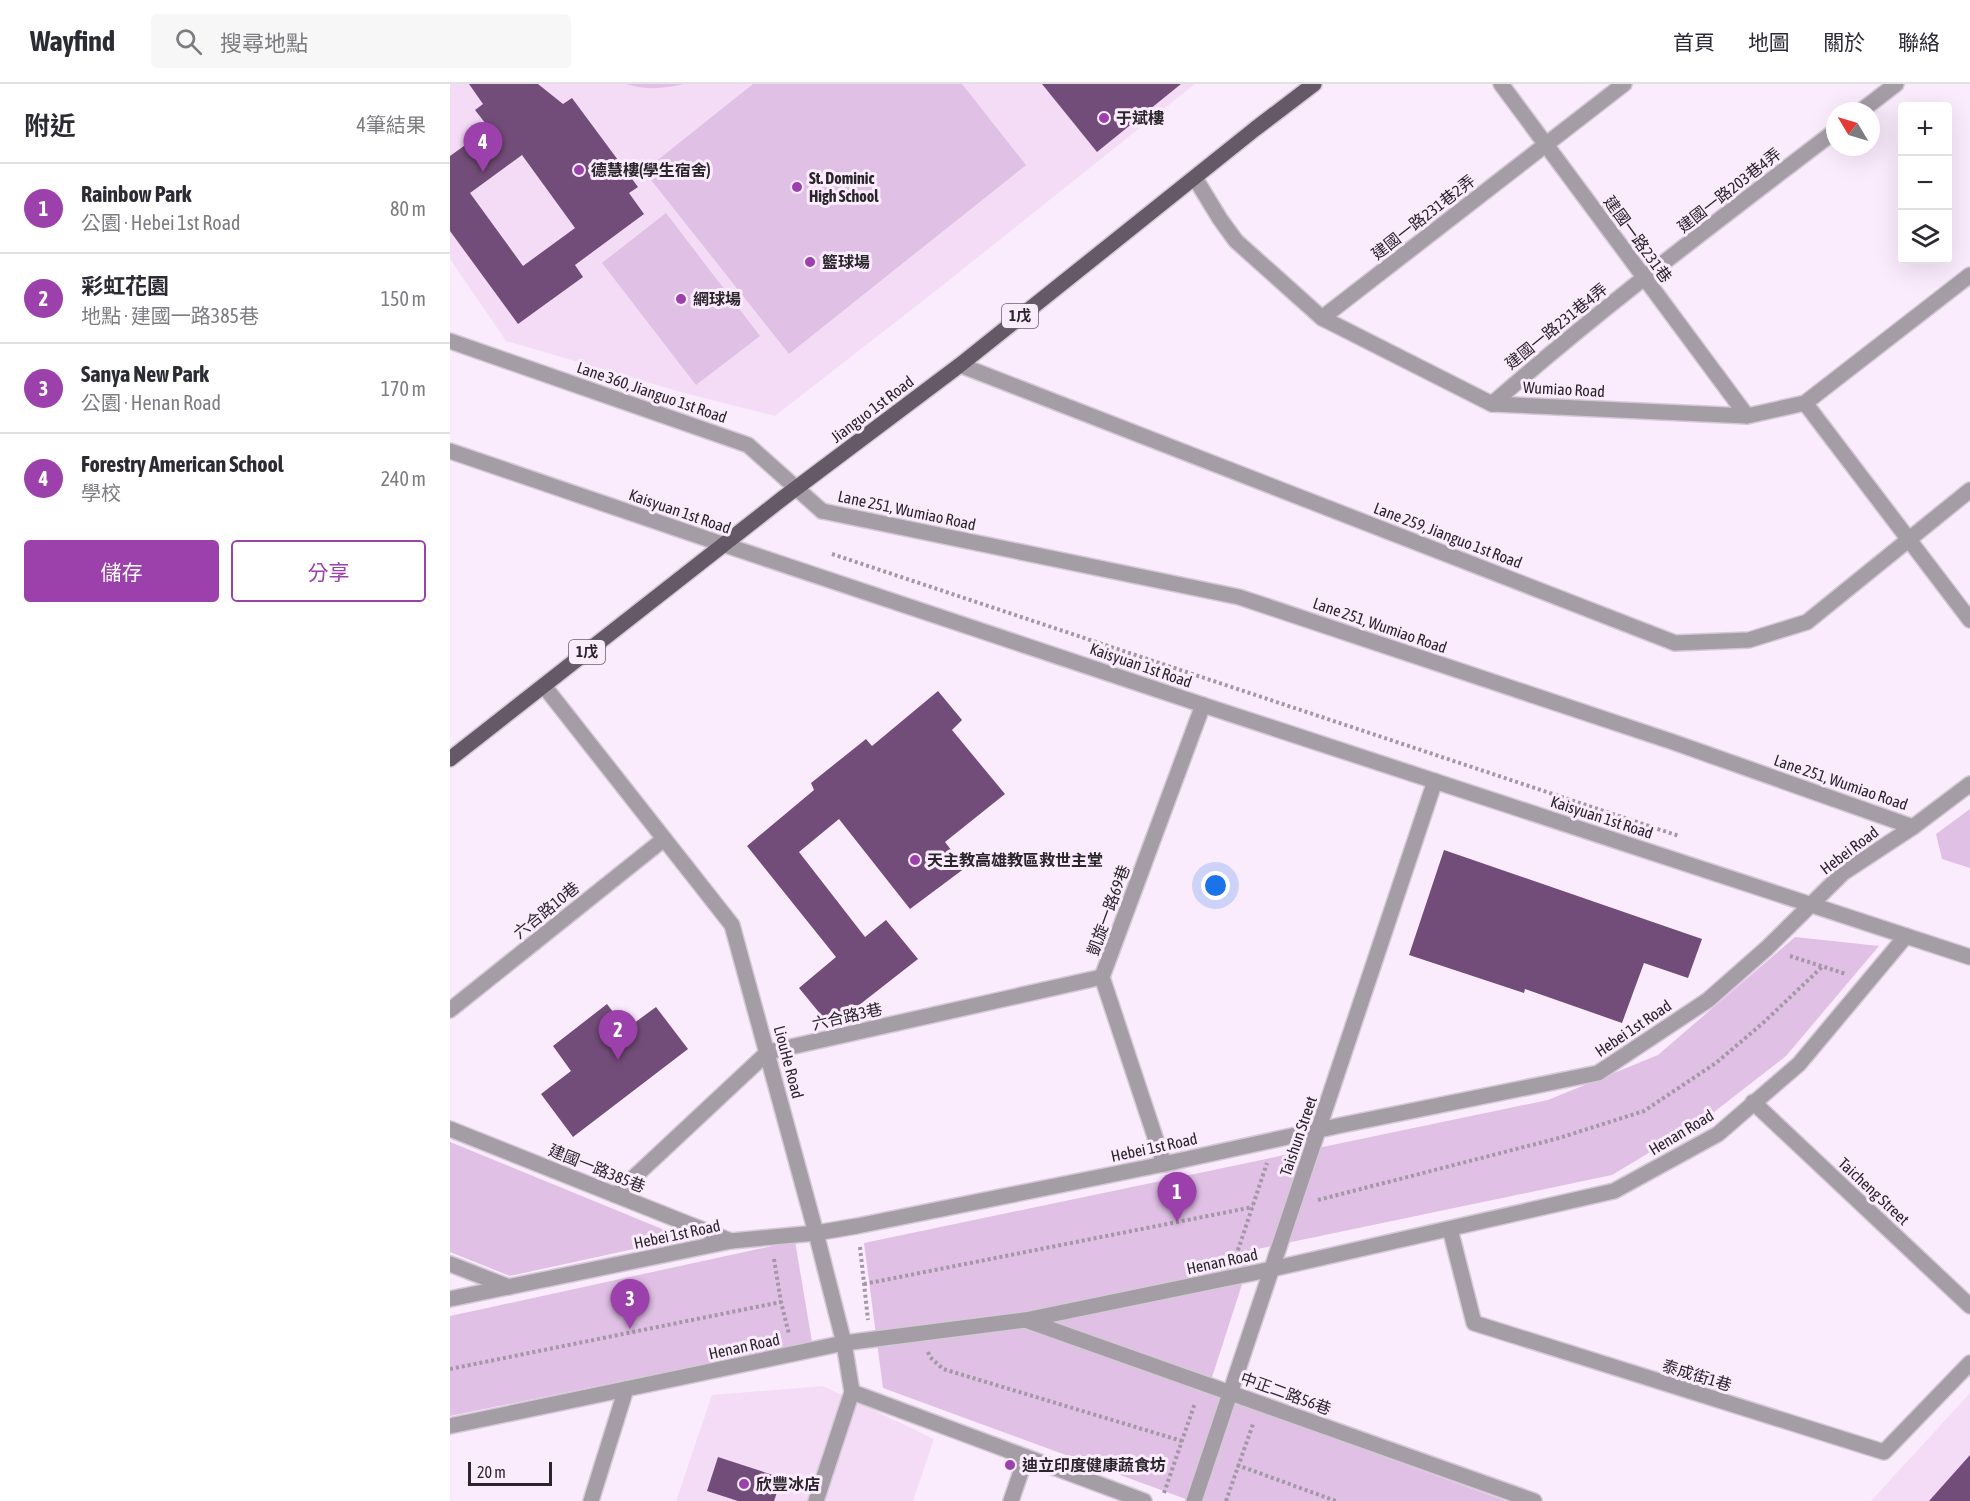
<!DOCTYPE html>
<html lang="zh-TW">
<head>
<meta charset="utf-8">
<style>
	body { margin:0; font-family:"Asap Condensed","Noto Sans TC",sans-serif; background:#f7f7f7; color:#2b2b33 }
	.controls { position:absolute; right:18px; top:18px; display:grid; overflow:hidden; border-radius:6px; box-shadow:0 6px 24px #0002 }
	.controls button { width:54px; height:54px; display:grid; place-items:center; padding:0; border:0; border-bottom:2px solid #e1e1e2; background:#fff; color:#2b2b33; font:30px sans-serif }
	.compass { position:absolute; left:1376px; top:18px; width:54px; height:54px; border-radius:50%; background:#fff; box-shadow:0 6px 24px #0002; rotate:308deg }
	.scale { position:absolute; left:18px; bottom:15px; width:84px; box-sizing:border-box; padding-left:6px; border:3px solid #2a242b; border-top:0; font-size:16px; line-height:21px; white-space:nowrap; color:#2a242b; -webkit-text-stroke:4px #fbecfd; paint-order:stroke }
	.you { position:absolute; left:766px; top:802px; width:21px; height:21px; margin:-15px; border:4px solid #fff; border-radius:50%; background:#1a73e8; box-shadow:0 0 0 9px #1a73e833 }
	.badge { display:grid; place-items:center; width:39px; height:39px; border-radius:50%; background:#9c41ab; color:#fff; font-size:20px; font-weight:700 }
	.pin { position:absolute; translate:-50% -50px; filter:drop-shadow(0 2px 3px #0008) }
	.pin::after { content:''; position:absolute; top:32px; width:21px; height:18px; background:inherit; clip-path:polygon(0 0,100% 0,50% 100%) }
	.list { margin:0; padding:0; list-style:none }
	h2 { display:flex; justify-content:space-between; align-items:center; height:78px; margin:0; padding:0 24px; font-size:26px }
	h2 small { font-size:20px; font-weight:400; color:#7c7c81 }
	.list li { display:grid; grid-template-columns:39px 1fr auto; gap:18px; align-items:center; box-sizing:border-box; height:90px; padding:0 24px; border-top:2px solid #e1e1e2 }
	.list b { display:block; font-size:22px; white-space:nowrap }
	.list p { margin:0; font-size:20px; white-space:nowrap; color:#7c7c81 }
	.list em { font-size:20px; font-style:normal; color:#7c7c81 }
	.actions { display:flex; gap:12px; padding:18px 24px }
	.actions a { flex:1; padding:14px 0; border:2px solid #9c41ab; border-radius:6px; text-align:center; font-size:21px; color:#9c41ab }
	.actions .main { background:#9c41ab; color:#fff }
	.icon { flex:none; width:33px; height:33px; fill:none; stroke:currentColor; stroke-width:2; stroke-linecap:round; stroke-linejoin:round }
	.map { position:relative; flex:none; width:1520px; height:1417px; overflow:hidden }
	header { display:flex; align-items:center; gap:36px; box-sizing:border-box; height:84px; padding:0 30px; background:#fff; border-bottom:2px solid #e1e1e2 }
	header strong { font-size:28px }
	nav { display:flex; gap:33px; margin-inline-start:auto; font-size:21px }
	.search { width:420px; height:54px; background:#f7f7f7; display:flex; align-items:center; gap:15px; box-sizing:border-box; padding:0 21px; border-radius:6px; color:#7c7c81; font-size:22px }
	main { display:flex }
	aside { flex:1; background:#fff }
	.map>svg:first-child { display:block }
	.built { fill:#f4dcf7 }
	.green { fill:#e0c0e5 }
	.building { fill:#734d79; fill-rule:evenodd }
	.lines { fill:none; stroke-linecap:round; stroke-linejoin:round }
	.lane-casing { stroke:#d5c8d7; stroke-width:18 }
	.street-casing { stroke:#d5c8d7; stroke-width:18 }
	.primary-casing { stroke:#d5c8d7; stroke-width:18 }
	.path { stroke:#a398a5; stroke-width:4; stroke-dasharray:3 3; stroke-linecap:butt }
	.lane { stroke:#a59da6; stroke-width:15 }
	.street { stroke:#a59da6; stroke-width:15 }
	.primary { stroke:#655867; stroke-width:15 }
	.poi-dot { fill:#9c41ab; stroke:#fbecfd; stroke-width:2 }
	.labels { text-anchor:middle; stroke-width:6; stroke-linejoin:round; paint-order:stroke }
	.shield { fill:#fbecfd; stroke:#69606a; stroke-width:1.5 }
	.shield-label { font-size:15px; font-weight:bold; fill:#2a242b }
	.poi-label { font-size:16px; font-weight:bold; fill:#2a242b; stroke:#fbecfd; text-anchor:start }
	.street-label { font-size:16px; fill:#2a242b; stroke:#fbecfd }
</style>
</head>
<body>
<header>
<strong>Wayfind</strong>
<div class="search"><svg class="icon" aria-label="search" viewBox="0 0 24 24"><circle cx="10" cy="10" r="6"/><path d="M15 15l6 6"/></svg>搜尋地點</div>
<nav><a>首頁</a><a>地圖</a><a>關於</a><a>聯絡</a></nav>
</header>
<main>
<aside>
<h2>附近<small>4筆結果</small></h2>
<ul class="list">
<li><span class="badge">1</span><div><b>Rainbow Park</b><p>公園 · Hebei 1st Road</p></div><em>80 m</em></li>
<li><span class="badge">2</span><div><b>彩虹花園</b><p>地點 · 建國一路385巷</p></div><em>150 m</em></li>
<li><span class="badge">3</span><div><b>Sanya New Park</b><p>公園 · Henan Road</p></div><em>170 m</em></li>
<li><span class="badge">4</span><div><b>Forestry American School</b><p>學校</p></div><em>240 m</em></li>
</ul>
<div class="actions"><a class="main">儲存</a><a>分享</a></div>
</aside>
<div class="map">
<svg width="1520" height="1417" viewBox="0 0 1520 1417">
	<rect width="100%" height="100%" fill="#fbecfd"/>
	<!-- built -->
	<g class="built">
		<path d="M0,0h745l-257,205 -163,127 -91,-23 -178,-52 -56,-82z"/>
		<path d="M373,1302l111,53 -21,62h-237l36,-106z"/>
		<path d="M1520,1309v108h-99z"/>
	</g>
	<!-- green -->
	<g class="green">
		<path d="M176,0h57c-18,5 -38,6 -57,0z"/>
		<path d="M303,0h209l64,81 -237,189 -145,-183z"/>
		<path d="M216,129l94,123 -64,49 -94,-122z"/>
		<path d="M1520,725v59l-28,-9 -6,-25z"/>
		<path d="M1345,853l84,9 -93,110 -81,63 -93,56 -359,75 -46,143 299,108h-315l-308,-113 -19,-145 684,-143 110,-45z"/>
		<path d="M0,1058l234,96 -174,38 -60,-24z"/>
		<path d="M345,1157l17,101 -362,74v-100z"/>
	</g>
	<!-- building -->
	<g class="building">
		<path d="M19,0h69l25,20 9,-6 66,89 -9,6 15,21 -69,51 8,12 -65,47 -68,-93v-75l39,-28 -14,-18 8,-6zM72,71l53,73 -52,38 -53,-73z"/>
		<path d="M592,0h139l-84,68z"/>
		<path d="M488,607l24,29 -10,10 53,64 -60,48 20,26 -55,41 -71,-90 -40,33 66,85 21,-17 32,39 -87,68 -32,-39 37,-31 -89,-111 67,-56 -3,-7 55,-44 6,7z"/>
		<path d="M994,766l258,89 -14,39 -44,-15 -22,60 -97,-34 -1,4 -115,-38z"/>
		<path d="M157,920l19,25 30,-22 32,42 -115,88 -32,-43 30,-23 -18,-25z"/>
		<path d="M1520,1371v46h-41z"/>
		<path d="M268,1373l64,21 -8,23h-36l-31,-10z"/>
	</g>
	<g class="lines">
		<defs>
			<g id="lane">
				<path d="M1051,0l246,332"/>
				<path d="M1411,27l35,-27"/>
				<path d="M872,234l302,-234"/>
				<path d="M0,257l298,104 74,66"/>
				<path d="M510,281l715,278 74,-3 58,-18 163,-132"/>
				<path d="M1355,319l165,217"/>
				<path d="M1042,320c110,-97 227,-184 343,-273"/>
				<path d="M714,1080l-62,-187 101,-272"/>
				<path d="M165,1111l153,-143 334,-75"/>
				<path d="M1000,1145l24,94 410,129 86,-89"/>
			</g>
			<g id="street">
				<path d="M745,94l25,41 16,22 86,77 170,86 255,12 58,-13 165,-128"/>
				<path d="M0,367l275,94 478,160 767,252"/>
				<path d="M372,427l417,86 434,145 240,85"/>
				<path d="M94,602l188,239 84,308 28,110 8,49 -36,109"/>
				<path d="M0,926l214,-171"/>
				<path d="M1303,1018l217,204"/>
				<path d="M0,1045l281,112"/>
				<path d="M0,1180l59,23"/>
				<path d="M0,1215l281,-58 85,-8 41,-7 307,-62 178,-39 256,-52 110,-73 59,-52 76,-75 70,-46 57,-43"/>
				<path d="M575,1236l509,181"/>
				<path d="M402,1308l292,109"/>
				<path d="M0,1342l394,-83 181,-23 247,-51 342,-78 104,-57 81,-70 107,-128"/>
				<path d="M141,1417l35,-112"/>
				<path d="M561,1417l15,-44"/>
				<path d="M744,1417l241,-720"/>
			</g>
			<path id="primary" d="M0,675l333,-261 177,-133 295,-236 59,-45"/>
		</defs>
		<!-- lane casing -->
		<use href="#lane" class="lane-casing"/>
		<!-- street casing -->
		<use href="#street" class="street-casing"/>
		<!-- primary casing -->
		<use href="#primary" class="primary-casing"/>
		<!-- path -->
		<g class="path">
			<path d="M382,470l847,282"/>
			<path d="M1340,872l56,18"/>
			<path d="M868,1116l241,-62 85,-27 72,-48 47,-40 60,-57"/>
			<path d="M410,1163l8,73"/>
			<path d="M786,1172l31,-93"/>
			<path d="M324,1175l7,43 8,32"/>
			<path d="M414,1200l389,-77"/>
			<path d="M478,1268l2,5 13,12 239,72"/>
			<path d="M0,1285l331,-67"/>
			<path d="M787,1381l99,36"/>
			<path d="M714,1409l31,-90"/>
			<path d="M776,1417l27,-77"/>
		</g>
		<!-- lane -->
		<use href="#lane" class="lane"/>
		<!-- street -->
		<use href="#street" class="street"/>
		<!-- primary -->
		<use href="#primary" class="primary"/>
	</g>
	<!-- markers -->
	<g class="poi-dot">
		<circle cx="654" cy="34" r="6"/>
		<circle cx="129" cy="86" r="6"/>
		<circle cx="347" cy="103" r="6"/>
		<circle cx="360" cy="178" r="6"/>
		<circle cx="231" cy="215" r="6"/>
		<circle cx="465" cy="776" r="6"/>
		<circle cx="560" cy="1381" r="6"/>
		<circle cx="294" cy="1400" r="6"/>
	</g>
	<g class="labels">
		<!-- shield labels -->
		<g class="shield">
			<rect x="552" y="220" width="36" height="24" rx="4.5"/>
			<rect x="119" y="556" width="36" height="24" rx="4.5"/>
		</g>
		<g class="shield-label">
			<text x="570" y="237">1戊</text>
			<text x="137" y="573">1戊</text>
		</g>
		<!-- poi labels -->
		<g class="poi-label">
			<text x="666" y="40">于斌樓</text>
			<text x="141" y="92">德慧樓(學生宿舍)</text>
			<text x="359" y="100">St. Dominic<tspan x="359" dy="18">High School</tspan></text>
			<text x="372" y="184">籃球場</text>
			<text x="243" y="221">網球場</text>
			<text x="477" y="782">天主教高雄教區救世主堂</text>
			<text x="572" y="1387">迪立印度健康蔬食坊</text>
			<text x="306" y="1406">欣豐冰店</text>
		</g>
		<!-- street labels -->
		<g class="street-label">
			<text transform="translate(1279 106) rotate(-38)" y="6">建國一路203巷4弄</text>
			<text transform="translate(973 133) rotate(-38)" y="6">建國一路231巷2弄</text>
			<text transform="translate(1188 155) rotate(54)" y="6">建國一路231巷</text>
			<text transform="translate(1106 242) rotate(-39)" y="6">建國一路231巷4弄</text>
			<text transform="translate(1114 305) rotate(3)" y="6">Wumiao Road</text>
			<text transform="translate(202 308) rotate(19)" y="6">Lane 360, Jianguo 1st Road</text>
			<text transform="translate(422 325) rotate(-37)" y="6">Jianguo 1st Road</text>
			<text transform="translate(457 426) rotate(12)" y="6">Lane 251, Wumiao Road</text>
			<text transform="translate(230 427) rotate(19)" y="6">Kaisyuan 1st Road</text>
			<text transform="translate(998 451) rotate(21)" y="6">Lane 259, Jianguo 1st Road</text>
			<text transform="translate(930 541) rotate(19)" y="6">Lane 251, Wumiao Road</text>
			<text transform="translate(691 581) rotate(19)" y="6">Kaisyuan 1st Road</text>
			<text transform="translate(1391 698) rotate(19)" y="6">Lane 251, Wumiao Road</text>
			<text transform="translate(1152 733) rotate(18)" y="6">Kaisyuan 1st Road</text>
			<text transform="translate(1399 766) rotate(-37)" y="6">Hebei Road</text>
			<text transform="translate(96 826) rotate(-39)" y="6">六合路10巷</text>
			<text transform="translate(658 826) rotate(-70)" y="6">凱旋一路69巷</text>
			<text transform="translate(397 932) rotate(-13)" y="6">六合路3巷</text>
			<text transform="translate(1183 944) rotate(-34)" y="6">Hebei 1st Road</text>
			<text transform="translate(339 978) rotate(75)" y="6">LiouHe Road</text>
			<text transform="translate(1231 1048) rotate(-31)" y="6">Henan Road</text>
			<text transform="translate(848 1052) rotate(-71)" y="6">Taishun Street</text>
			<text transform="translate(704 1063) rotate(-12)" y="6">Hebei 1st Road</text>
			<text transform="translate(147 1084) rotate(22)" y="6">建國一路385巷</text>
			<text transform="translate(1424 1107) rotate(43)" y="6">Taicheng Street</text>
			<text transform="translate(227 1150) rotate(-12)" y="6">Hebei 1st Road</text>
			<text transform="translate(772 1177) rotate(-12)" y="6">Henan Road</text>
			<text transform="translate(294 1262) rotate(-12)" y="6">Henan Road</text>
			<text transform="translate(1247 1291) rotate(17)" y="6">泰成街1巷</text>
			<text transform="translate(836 1309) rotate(20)" y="6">中正二路56巷</text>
		</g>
	</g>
</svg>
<div class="controls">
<button>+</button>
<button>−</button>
<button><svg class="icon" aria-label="layers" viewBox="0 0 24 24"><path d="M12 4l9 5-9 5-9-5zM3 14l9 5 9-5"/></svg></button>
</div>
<svg class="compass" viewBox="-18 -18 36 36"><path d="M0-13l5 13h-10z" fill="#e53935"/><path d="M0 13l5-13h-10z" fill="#7c7c81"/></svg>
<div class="scale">20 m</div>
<div class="you"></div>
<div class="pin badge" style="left:727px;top:1138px">1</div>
<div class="pin badge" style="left:168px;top:976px">2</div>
<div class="pin badge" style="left:180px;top:1245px">3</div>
<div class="pin badge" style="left:33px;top:88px">4</div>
</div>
</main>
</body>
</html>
